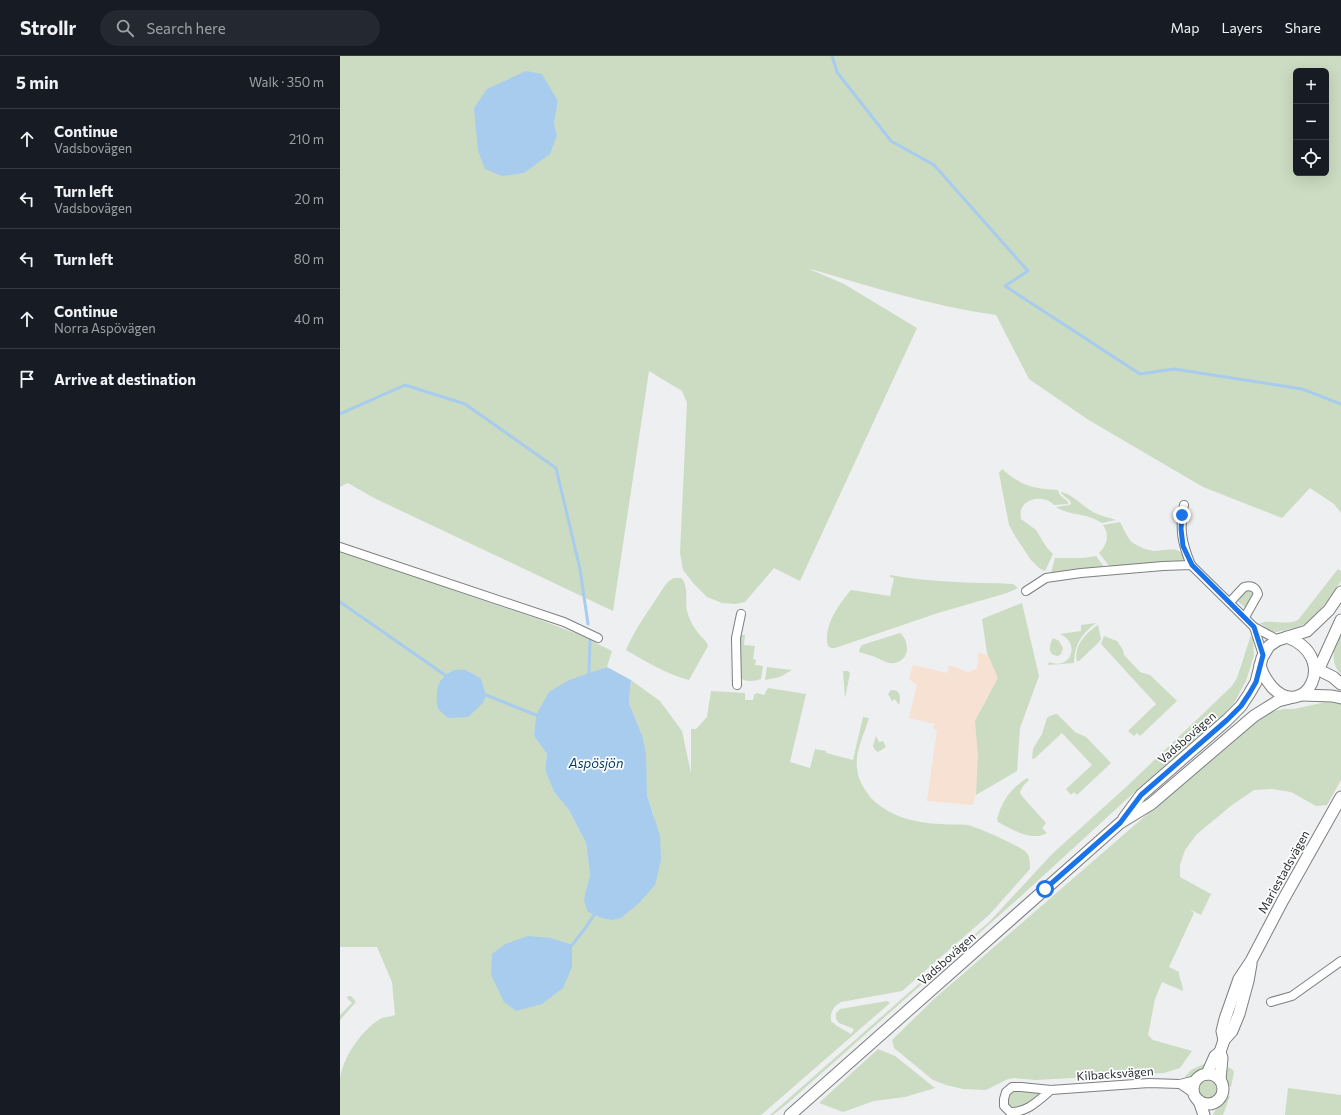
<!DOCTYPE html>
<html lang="en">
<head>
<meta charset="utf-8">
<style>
	body { margin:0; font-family:Commissioner,sans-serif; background:#242831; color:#f1f3f6 }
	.controls { position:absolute; right:12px; top:12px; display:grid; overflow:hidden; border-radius:6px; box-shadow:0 4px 16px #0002 }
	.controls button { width:36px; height:36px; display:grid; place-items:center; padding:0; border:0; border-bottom:1px solid #363941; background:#171b24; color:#f1f3f6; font:20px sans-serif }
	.stop { position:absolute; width:12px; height:12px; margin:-9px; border:3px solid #1a73e8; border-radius:50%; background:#fff }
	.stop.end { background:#1a73e8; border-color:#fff; box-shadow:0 1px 4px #0008 }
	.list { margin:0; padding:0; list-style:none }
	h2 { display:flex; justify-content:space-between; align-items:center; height:52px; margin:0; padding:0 16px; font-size:17px }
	h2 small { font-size:13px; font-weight:400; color:#9ea1a6 }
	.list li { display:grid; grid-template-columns:26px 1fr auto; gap:12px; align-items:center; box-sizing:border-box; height:60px; padding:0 16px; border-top:1px solid #363941 }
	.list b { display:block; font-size:15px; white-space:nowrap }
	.list p { margin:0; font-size:13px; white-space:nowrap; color:#9ea1a6 }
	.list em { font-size:13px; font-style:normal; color:#9ea1a6 }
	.icon { flex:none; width:22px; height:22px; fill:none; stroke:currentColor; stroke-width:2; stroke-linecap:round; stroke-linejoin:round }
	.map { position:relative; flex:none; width:1001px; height:1059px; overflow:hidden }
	header { display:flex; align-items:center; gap:24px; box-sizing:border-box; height:56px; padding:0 20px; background:#171b24; border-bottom:1px solid #363941 }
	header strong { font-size:19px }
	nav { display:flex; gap:22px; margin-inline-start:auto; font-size:14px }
	.search { width:280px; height:36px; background:#242831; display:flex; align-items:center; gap:10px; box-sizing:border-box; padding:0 14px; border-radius:22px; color:#9ea1a6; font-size:15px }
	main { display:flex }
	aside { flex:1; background:#171b24 }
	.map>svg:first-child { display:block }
	.education { fill:#f6e1d3 }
	.green { fill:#cbdcc2; fill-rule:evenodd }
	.water { fill:#a8cced }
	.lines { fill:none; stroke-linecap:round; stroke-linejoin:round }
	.stream { stroke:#a8cced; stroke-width:3 }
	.street-casing { stroke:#7d7f80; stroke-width:10 }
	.secondary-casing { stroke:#7d7f80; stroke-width:13 }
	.street { stroke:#fff; stroke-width:8 }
	.secondary { stroke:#fff; stroke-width:11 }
	.route { stroke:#1a73e8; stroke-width:5 }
	.labels { text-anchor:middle; stroke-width:3.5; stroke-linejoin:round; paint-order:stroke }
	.street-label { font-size:12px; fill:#2c2d2d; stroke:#fbfdfe }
	.water-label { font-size:13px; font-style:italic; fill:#003d66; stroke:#fbfdfe }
</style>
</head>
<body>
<header>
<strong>Strollr</strong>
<div class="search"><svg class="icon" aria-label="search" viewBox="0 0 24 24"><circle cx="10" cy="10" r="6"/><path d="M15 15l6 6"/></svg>Search here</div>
<nav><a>Map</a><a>Layers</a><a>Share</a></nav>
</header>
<main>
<aside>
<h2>5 min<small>Walk · 350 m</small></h2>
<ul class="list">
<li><svg class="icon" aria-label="ahead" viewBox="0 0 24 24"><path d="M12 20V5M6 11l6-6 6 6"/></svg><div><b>Continue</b><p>Vadsbovägen</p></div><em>210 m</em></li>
<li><svg class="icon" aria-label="left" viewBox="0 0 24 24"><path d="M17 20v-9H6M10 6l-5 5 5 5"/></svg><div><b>Turn left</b><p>Vadsbovägen</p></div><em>20 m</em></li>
<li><svg class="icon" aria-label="left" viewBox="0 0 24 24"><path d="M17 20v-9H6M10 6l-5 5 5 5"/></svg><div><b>Turn left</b></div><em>80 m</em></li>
<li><svg class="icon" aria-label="ahead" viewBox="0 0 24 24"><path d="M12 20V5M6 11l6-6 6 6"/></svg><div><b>Continue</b><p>Norra Aspövägen</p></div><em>40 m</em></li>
<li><svg class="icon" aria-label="arrive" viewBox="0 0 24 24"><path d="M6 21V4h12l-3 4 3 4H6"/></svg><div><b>Arrive at destination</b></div></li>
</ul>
</aside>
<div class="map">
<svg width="1001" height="1059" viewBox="0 0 1001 1059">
	<rect width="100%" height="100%" fill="#eeeff1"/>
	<!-- education -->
	<path class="education" d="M638,597l29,6 -34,146 -46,-4 10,-71 -4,-1 2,-5 -26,-6 8,-33 -8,-6 4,-14 34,8 2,-8 19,7 9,-3z"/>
	<!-- green -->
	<g class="green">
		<path d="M0,0h1001v457l-7,-9 -24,-16 -28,30 -79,-31 -116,-68 -58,-40 -33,-64c-64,-9 -127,-29 -189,-47l37,16 73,44 -117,253 -26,-13 -29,34 -9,2 -14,-1 -15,-6 -13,-13 -11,-14 -3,-17 7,-150 -5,-12 -33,-20 -36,240 -239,-113 -26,-15 -8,4zM956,15h30v102h-30zM210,33l8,12 -4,22 3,12 -79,16z"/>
		<path d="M662,413c20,17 30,20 56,21l1,4 9,8v2l-14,1c-8,-9 -28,-9 -33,5 -1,2 0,7 0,9l15,11 11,18 6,6 -8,17 -6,-3 -8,-8 -16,-24 -6,-11 -10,-52z"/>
		<path d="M721,436c13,3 21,14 32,20 7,4 15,5 23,8l-14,3c-14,-10 -32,-7 -46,-16l14,-2 1,-2 -1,-2 -9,-8z"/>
		<path d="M780,466c4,7 7,16 13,21 6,4 14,7 21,8 9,0 32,-7 29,10l-2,2 -71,4 -11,-14c8,-8 11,-18 4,-28z"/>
		<path d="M0,495l58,18 63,24 77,26 42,16 32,16 -5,16 -18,7 -53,41 -2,21 13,18 -2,16 9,22 15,18 17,33 4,32 -4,15 68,-74 -7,-21 -5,-60 -13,-32 2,-23 29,21 22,30 9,42v-44h5l11,-12 4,-26 34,2v7h8l1,-5 3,-2 7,2 4,-7 38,6 -16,68 20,6 5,-19 11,2v2l27,7 10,-43 6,1c-5,17 -14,33 -12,50 1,12 7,21 14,30 19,19 44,25 70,26 9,1 18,0 27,1 9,2 52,21 58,27 4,4 4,11 4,17l-40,45 -88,77 -61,11c-8,5 -11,10 -10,19l6,5 14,8 3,-5 -15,-6 -3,-4v-6l4,-4 47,-8 3,2 -129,112h-421c0,-12 0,-26 0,-37 4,-22 21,-47 40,-59 4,-2 10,-2 15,-4l-3,-33 -15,-35h-37zM126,614l15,8 5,17 -45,-16 10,-8z"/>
		<path d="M756,500l9,12 -54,5 4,-15h28z"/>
		<path d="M998,513l3,2v10l-13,20 -15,16 -8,7 -11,4 -18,4h-4l-12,-9c13,-4 26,3 38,-3z"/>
		<path d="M550,519c41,8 82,7 123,9l5,4 -11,5 -69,20 -103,35h-4l-3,-2c-5,-20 11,-42 23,-56l39,6 4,-18 -4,-1z"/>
		<path d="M334,522h7c8,7 4,24 6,33 2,8 6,16 12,23 3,4 7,6 9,12l-19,34c-23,-6 -42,-18 -63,-30 8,-19 19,-34 30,-51 6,-8 9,-17 18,-21z"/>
		<path d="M907,534h2l4,5 -7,13 -10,-8 5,-6z"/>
		<path d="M682,547l17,73 -19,52 -3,43 -41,24 2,-39 -3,-35 23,-43 -11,-25 -5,-34z"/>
		<path d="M756,567c-14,10 -22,22 -22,40l-26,2 1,-3c22,9 32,-19 11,-28l21,-3v-6z"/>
		<path d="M758,569l3,14 -2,3 -20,19h-2c-4,-15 10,-29 21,-36z"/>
		<path d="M1001,574v44c-13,-13 -6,-29 0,-44z"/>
		<path d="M560,577c5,4 7,10 7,17 -1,10 -12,16 -21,12 -3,-1 -6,-3 -9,-4 -6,-3 -12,-4 -18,-6l1,-4 2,-3z"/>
		<path d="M400,579h5l-1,10 11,1 -2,13 3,1 -1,5 8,1 -2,13c-7,2 -16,4 -21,-2l-2,-41z"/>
		<path d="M911,579l2,4 1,16 -8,26 -12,22 -13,14 -82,71 -119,109 -232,206 -15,12h-3l220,-194 62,-67 73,-66 107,-102 5,-8z"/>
		<path d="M764,580l13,5 6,9 1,5 16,17 10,3 27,26 -37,35 -3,-3 -3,3 -6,-5 28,-27 -55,-60z"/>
		<path d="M713,582l6,3 4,7 -2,6 -3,2c-11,-1 -9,-10 -5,-18z"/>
		<path d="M427,611l25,3 -12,7 -15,3z"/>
		<path d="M503,615h5l2,2 -5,25z"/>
		<path d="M551,634c10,-1 10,8 8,15l-4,-6 -3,2 -4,-7z"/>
		<path d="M986,646l15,2v76l-14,25 -11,1 -25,-14 -20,-3 -17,1 -22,15 -35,29 -12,16 -5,15v12l31,17 -10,21 -12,-6 5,4 -25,54 10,5c0,7 4,12 4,19l-21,-9 -7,17 -7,36 5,5 39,11 -12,17 -16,5 -128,7 -22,-2 -6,1 -22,11 -23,-1 -17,-4 -13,-5 -39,-32 -2,-8 42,-41 308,-267 15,-11 17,-10 10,-2h10z"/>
		<path d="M717,658l18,18 11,5 25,26 -34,32 -3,-3 -3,3 -5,-6 26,-24 -30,-32 -27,25 -3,1 1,-10 9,-15 5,-16 5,-3z"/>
		<path d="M536,680l3,6 4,-1 3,6 -8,5 -3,-2 -2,-4z"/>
		<path d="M687,722l2,2 -6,6 -3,6 1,3 25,28 -4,5 5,5c-15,9 -36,-4 -49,-11l-1,-3c5,-18 14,-31 30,-41z"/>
		<path d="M8,940h3l5,6 -16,18v-5l12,-12 -5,-5z"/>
		<path d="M538,993l17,7 40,32 -30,9 -31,4 -31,11 -24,-9z"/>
		<path d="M866,1007h2c-4,8 -15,14 -24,15l7,-8z"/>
		<path d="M887,1011l5,2 2,3 -3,15 -3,-2 -2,-6z"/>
		<circle cx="868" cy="1033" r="9"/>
		<path d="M948,1032l53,7v20h-56z"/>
		<path d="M674,1035l24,2 1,1c-6,8 -26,21 -32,7l3,-8z"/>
		<path d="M890,1040l-7,19h-10c3,-8 9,-11 13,-18z"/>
	</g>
	<!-- water -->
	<g class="water">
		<path d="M186,15l16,3 16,27 -4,22 3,12 -7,19 -26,19 -22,3 -17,-7 -7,-18 -4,-43 13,-19z"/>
		<path d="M267,611l24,13 -2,23 13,32 4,19 1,41 13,41 1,24 -6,25 -16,18 -18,15 -9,2 -10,-2 -14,-6 -4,-11 2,-11 4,-15 -4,-32 -17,-33 -15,-18 -9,-22 2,-16 -13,-18 2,-21 13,-23 20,-12z"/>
		<path d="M126,614l15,8 5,17 -3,8 -15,14 -20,1 -10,-9c-2,-14 -3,-29 12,-37 4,-3 11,-2 16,-2z"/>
		<path d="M188,880l23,2 21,7v22l-9,21 -21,16 -26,7 -12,-9 -13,-27 1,-21 13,-10z"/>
	</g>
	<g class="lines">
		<!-- stream -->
		<g class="stream">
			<path d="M492,0l5,16 54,69 43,24 94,106 -23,15 135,88 34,-5 128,20 39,15"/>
			<path d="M0,358l65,-29 60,19 91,64 24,101 8,55"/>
			<path d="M0,546l105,73"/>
			<path d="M249,618l1,-34"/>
			<path d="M146,639l50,20"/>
			<path d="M232,889l12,-15 10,-15"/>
		</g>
		<defs>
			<g id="street">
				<path d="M844,449c-5,24 -2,38 7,60"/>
				<path d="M0,491l224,75 34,16"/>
				<path d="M686,535l20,-13 35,-5 82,-7 28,-1 63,62 24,13"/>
				<path d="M890,546l14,-15c7,-2 12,0 14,7l-13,23"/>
				<path d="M914,571l9,28"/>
				<path d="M397,629l-1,-47 5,-24"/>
				<path d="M931,946l21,-6 49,-35"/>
				<path d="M840,1028l13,9"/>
				<path d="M711,1034c-12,10 -24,23 -41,22l-6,-6v-7l2,-7 6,-5h9l30,3 98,-7 31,1 16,-4"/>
			</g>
			<g id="secondary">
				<path d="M981,608l20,-44"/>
				<path d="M920,609c2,8 6,15 12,22 32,35 69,-29 15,-50"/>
				<path d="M981,615l12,6 8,7"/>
				<path d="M962,639l30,1 9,2"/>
				<path d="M784,762l17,-23 86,-75 14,-14 8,-12 7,-12 6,-24 7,-12 9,-6 29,-9 22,-21 12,-18"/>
				<path d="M884,984l-2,-9 3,-12 14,-40 12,-18 32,-61 58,-103"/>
				<path d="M867,1018l8,-18 5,-4"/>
				<circle cx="868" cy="1033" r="15"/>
				<path d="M880,1024l2,-22 -2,-6 4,-12 8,-9 7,-17 9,-33 3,-17"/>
				<path d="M859,1045l5,14"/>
				<path d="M450,1059l330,-292 31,-19 103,-88 24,-15 12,-3"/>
			</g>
		</defs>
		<!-- street casing -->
		<use href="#street" class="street-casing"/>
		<!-- secondary casing -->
		<use href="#secondary" class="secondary-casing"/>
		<!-- street -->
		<use href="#street" class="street"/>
		<!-- secondary -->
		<use href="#secondary" class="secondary"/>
	</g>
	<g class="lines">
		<!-- route -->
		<path class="route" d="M705,833l75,-66 21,-28 86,-75 14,-14 8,-12 7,-12 7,-27 -9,-28 -62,-62 -9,-19 -2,-17 1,-14"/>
	</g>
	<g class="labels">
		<!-- street labels -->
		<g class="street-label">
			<text transform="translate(847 682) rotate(-41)" y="4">Vadsbovägen</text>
			<text transform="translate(944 816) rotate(-61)" y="4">Mariestadsvägen</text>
			<text transform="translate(607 903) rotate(-42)" y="4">Vadsbovägen</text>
			<text transform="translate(775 1018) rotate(-4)" y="4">Kilbacksvägen</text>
		</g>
		<!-- water labels -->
		<g class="water-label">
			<text x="256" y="712">Aspösjön</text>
		</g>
	</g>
</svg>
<div class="controls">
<button>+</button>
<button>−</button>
<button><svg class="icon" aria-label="locate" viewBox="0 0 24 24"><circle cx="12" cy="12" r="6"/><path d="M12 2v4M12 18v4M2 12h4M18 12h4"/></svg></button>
</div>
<div class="stop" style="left:705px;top:833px"></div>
<div class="stop end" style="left:842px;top:459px"></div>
</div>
</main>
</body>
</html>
